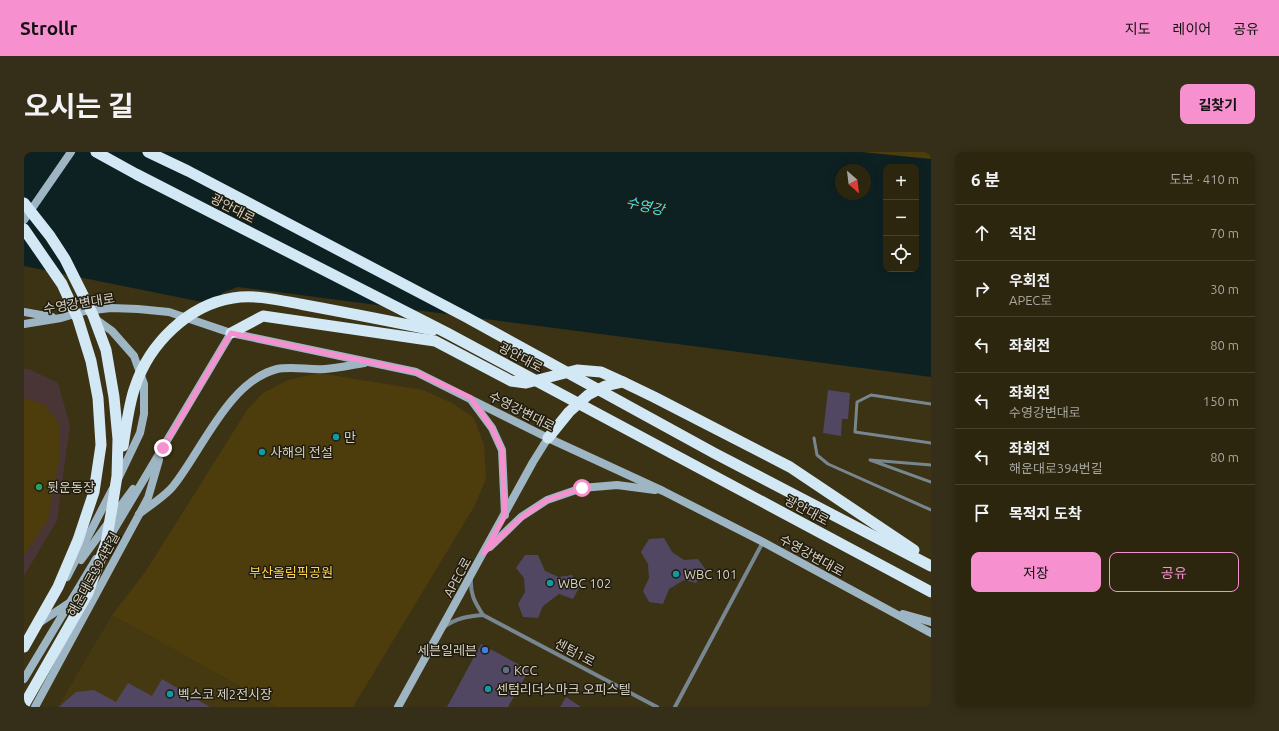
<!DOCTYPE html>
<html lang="ko">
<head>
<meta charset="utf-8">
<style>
	body { margin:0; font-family:Ubuntu,"Noto Sans KR",sans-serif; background:#352e18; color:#f1f3f6 }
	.controls { position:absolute; right:12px; top:12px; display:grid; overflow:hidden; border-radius:8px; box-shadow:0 2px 10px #0003 }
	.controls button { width:36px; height:36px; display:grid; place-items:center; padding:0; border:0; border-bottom:1px solid #48432f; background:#2d260f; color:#f1f3f6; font:20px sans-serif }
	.compass { position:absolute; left:811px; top:12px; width:36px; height:36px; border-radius:50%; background:#2d260f; box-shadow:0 2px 10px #0003; rotate:152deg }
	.stop { position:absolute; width:12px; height:12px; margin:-9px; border:3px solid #f790ce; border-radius:50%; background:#fff }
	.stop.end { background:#f790ce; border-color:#fff; box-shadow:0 1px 4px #0008 }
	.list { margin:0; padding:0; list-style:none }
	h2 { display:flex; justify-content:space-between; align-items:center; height:52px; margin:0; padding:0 16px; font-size:17px }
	h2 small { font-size:13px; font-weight:400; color:#a7a59e }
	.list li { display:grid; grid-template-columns:26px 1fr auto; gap:12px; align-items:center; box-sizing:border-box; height:56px; padding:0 16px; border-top:1px solid #48432f }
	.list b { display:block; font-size:15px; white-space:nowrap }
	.list p { margin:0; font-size:13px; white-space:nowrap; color:#a7a59e }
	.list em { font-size:13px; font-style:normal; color:#a7a59e }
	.actions { display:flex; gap:8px; padding:12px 16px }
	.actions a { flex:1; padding:9px 0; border:1px solid #f790ce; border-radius:8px; text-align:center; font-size:14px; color:#f790ce }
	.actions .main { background:#f790ce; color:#111 }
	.icon { flex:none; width:22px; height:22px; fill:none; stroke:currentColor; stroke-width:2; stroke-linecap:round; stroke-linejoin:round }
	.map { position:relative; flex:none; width:907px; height:555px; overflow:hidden; border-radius:8px }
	header { display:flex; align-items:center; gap:24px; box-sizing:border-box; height:56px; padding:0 20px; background:#f790ce; color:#111 }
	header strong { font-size:19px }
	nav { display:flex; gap:22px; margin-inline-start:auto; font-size:14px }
	.intro { display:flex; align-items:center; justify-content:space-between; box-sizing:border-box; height:96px; padding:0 24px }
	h1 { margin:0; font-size:28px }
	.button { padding:10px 18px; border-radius:8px; background:#f790ce; color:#111; font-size:14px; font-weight:700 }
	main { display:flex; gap:24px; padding:0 24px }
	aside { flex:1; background:#2d260f; border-radius:8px; box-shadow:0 2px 10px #0003 }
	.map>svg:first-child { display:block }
	.built { fill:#453912 }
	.education { fill:#493536 }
	.green { fill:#4d3d0c }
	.water { fill:#0e2122; fill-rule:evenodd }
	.building { fill:#514763 }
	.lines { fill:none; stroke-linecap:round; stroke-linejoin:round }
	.service { stroke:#78868f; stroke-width:3 }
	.minor { stroke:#78868f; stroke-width:4 }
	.secondary { stroke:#9eb5c3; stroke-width:8 }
	.trunk { stroke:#d2e8f5; stroke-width:11 }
	.route { stroke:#f790ce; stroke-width:5 }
	.culture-dot { fill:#0f9aa8; stroke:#1f1b0e; stroke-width:1.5 }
	.leisure-dot { fill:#2e9e5b; stroke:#1f1b0e; stroke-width:1.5 }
	.shop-dot { fill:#3f7fe0; stroke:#1f1b0e; stroke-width:1.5 }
	.service-dot { fill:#5c6f8a; stroke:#1f1b0e; stroke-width:1.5 }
	.labels { text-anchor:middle; stroke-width:3; stroke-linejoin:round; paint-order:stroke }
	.street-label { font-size:13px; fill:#d7d1c0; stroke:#1f1b0e }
	.poi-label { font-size:13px; fill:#d7d1c0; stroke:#1f1b0e; text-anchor:start }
	.park-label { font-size:13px; fill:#ffd44f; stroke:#1f1b0e }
	.water-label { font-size:14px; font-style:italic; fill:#4fe3eb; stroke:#1f1b0e }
</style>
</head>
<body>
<header>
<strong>Strollr</strong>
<nav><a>지도</a><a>레이어</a><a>공유</a></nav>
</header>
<div class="intro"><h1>오시는 길</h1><a class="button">길찾기</a></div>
<main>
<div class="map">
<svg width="907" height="555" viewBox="0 0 907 555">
	<rect width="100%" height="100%" fill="#3c3214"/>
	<!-- built -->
	<path class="built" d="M88,463l165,92h-219z"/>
	<!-- education -->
	<path class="education" d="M0,217h5l29,14 12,42 -13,96 -33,55z"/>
	<!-- green -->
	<g class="green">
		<path d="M799,0h108v21l-15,-6h-30z"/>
		<path d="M295,221l104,17 29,13 22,15 10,27 2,34 -12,28 -121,200h-76l-165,-92 34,-44 101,-161 16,-17 25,-13z"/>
		<path d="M0,246l20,6 15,19 1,32 -12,65 -24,35z"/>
	</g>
	<!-- water -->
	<path class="water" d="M0,0h838l69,7v218l-693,-90 -16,6 -5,12 -193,-39zM862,15h30v102h-30zM817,18h24v24h-24z"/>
	<!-- building -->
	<g class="building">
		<path d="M804,238l22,3 -2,26h-6l-1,17 -18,-3z"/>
		<path d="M640,386l8,14 12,8 14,-1 8,11 -10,13 -12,-3 -15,9 -6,15 -14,-2 -6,-11 6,-13 -1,-14 -7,-12 8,-13z"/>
		<path d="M501,403h13l7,16 14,6 13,-2 7,13 -6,11 -14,-5 -16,12 -5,12 -15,-1 -5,-13 7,-12 -1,-14 -8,-10z"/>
		<path d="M457,492l48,26 -21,37h-61z"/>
		<path d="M138,527l48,28h-151l17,-15 18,-2 22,12 12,-19 24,13z"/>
		<path d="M542,545l15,10h-21z"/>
	</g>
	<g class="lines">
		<!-- service -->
		<g class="service">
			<path d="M907,252l-60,-9 -14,7 -2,30 76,11"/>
			<path d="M790,286l3,17 11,9 103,46"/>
			<path d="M907,313l-61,-5 61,22"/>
		</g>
		<!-- minor -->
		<g class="minor">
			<path d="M447,425c-1,17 3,24 12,38l174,92"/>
			<path d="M420,475c12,-9 25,-11 39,-12"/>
			<path d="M651,555l88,-165"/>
		</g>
		<!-- secondary -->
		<g class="secondary">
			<path d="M0,68l47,-68"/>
			<path d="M0,160l28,5"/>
			<path d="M70,166l18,13 22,25 10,28v30l-4,19 -22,46"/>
			<path d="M0,172l37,-6 24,-7 26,-3 27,1 31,3 62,21 185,39 132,66 115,53 100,51 168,91"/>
			<path d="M448,249l20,27 10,22 3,65"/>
			<path d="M115,362c10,-8 28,-19 35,-29 28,-35 55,-104 103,-116 15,-3 32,1 48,0 13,-1 26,-4 39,-6"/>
			<path d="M85,386l122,-205"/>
			<path d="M466,395l31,-30 26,-17 35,-12 35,-3 38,5"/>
			<path d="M57,408l52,-71"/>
			<path d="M43,425l45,-87"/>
			<path d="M879,462l28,8"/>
			<path d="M15,471l30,-20"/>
			<path d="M0,527l72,-120"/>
			<path d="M11,555l113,-209 11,-38"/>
			<path d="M374,555l135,-245 15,-24"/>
		</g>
		<!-- trunk -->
		<g class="trunk">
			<path d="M72,0l40,22 311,159 484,259"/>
			<path d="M124,0l40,19 278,146 248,136 217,113"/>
			<path d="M0,51l26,33 15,23 28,56 13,35 8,47 4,42 -1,37 -5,32 -6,35 -18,50 -64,112"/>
			<path d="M0,77l38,55 16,35 13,42 7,37 3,47 -7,47 -16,48 -20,47 -34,60"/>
			<path d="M207,181l32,-17 172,25 76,40 15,2 51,-13 24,2 22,10"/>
			<path d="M524,286l21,-26 19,-17 17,-9 18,-4 31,15 136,70 124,83"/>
			<path d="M99,294c3,-18 6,-43 12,-59 14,-43 53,-82 98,-89 24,-4 49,3 72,7 43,8 85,16 128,25"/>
		</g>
	</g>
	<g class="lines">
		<!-- route -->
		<path class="route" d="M139,296l68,-115 185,39 55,26 21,30 10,22 3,65 -21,38 37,-35 26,-18 35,-12"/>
	</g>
	<!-- markers -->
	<g class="culture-dot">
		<circle cx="312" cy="285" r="4"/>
		<circle cx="238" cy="300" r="4"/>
		<circle cx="652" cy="422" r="4"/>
		<circle cx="526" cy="431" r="4"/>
		<circle cx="464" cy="537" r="4"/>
		<circle cx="146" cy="542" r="4"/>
	</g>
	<circle class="leisure-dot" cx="15" cy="335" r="4"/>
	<circle class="shop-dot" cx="461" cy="498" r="4"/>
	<circle class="service-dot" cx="482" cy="518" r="4"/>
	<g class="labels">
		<!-- street labels -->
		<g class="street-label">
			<text transform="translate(209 56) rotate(27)" y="5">광안대로</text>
			<text transform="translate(55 151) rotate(-9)" y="5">수영강변대로</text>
			<text transform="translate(497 205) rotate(28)" y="5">광안대로</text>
			<text transform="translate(498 259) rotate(27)" y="5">수영강변대로</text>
			<text transform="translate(783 358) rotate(28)" y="5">광안대로</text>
			<text transform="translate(788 403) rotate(29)" y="5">수영강변대로</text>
			<text transform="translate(69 422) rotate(-61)" y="5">해운대로394번길</text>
			<text transform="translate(433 425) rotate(-61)" y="5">APEC로</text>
			<text transform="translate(551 500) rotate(28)" y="5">센텀1로</text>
		</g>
		<!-- poi labels -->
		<g class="poi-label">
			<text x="320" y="290">만</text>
			<text x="246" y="305">사해의 전설</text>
			<text x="23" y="340">뒷운동장</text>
			<text x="660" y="427">WBC 101</text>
			<text x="534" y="436">WBC 102</text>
			<text x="453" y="503" text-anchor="end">세븐일레븐</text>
			<text x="490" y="523">KCC</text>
			<text x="472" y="542">센텀리더스마크 오피스텔</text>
			<text x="154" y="547">벡스코 제2전시장</text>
		</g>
		<!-- park labels -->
		<g class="park-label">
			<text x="267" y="425">부산올림픽공원</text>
		</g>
		<!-- water labels -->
		<g class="water-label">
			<text transform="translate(621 54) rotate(13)" y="5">수영강</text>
		</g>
	</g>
</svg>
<div class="controls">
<button>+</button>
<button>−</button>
<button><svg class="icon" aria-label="locate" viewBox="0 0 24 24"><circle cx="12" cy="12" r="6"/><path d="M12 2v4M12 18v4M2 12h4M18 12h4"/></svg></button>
</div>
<svg class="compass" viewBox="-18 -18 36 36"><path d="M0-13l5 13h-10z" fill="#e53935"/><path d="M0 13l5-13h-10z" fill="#a7a59e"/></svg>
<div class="stop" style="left:558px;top:336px"></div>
<div class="stop end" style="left:139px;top:296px"></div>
</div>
<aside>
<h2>6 분<small>도보 · 410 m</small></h2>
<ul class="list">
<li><svg class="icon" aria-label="ahead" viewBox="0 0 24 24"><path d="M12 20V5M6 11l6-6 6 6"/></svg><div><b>직진</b></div><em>70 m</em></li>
<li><svg class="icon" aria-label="right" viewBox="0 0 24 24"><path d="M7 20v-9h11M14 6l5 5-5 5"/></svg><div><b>우회전</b><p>APEC로</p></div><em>30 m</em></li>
<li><svg class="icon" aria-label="left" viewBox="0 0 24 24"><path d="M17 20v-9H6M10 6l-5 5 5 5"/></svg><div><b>좌회전</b></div><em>80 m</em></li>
<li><svg class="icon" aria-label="left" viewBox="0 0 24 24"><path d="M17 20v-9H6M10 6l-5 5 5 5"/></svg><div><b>좌회전</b><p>수영강변대로</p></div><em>150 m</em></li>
<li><svg class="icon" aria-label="left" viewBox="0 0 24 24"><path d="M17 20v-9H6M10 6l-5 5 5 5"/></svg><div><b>좌회전</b><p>해운대로394번길</p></div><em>80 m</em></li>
<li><svg class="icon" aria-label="arrive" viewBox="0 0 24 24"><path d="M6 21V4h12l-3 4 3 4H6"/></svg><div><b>목적지 도착</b></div></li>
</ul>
<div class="actions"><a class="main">저장</a><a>공유</a></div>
</aside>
</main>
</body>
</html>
